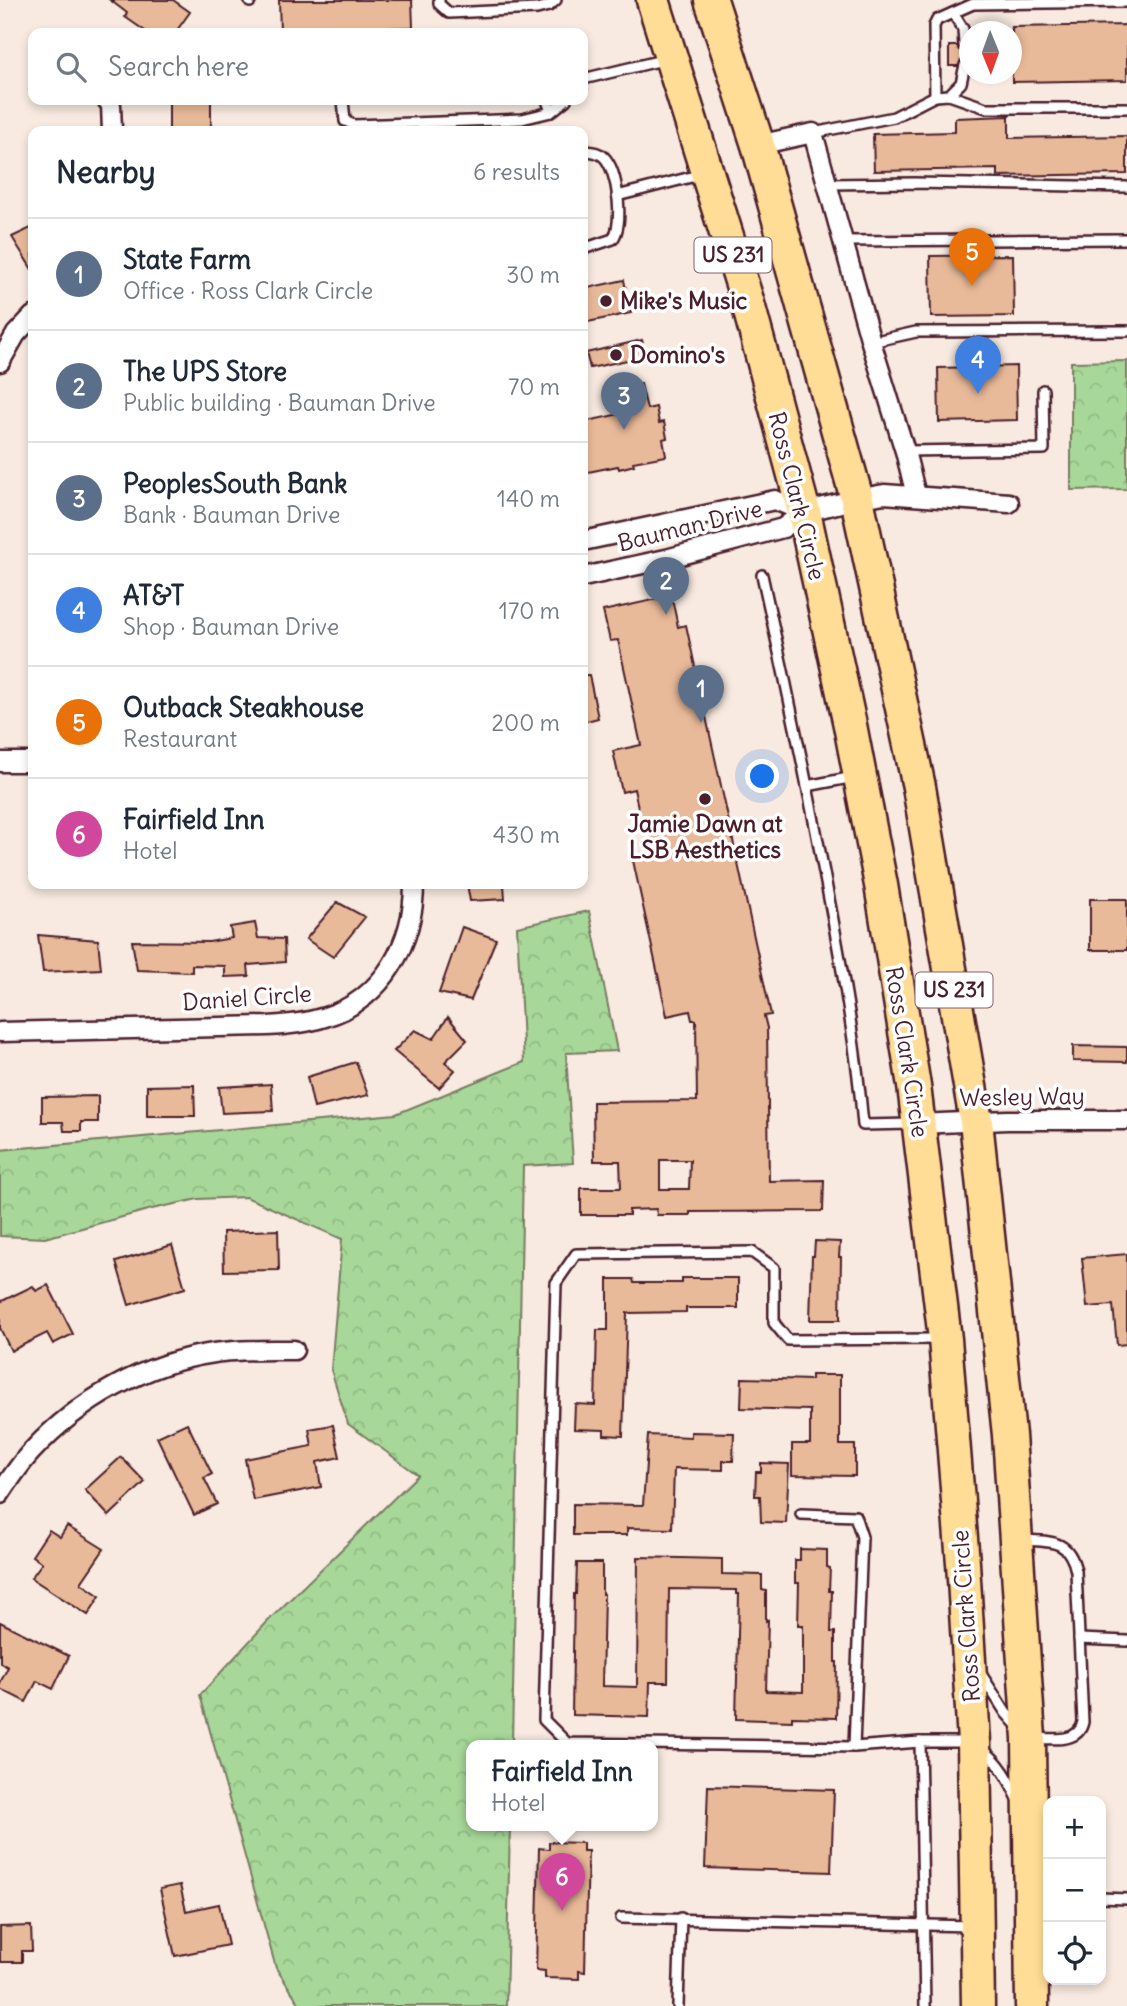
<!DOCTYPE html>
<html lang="en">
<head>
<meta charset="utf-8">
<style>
	body { margin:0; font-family:Delius,sans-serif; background:#f2f2f3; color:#1f2937 }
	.controls { position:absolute; right:21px; bottom:21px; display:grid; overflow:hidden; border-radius:14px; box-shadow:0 4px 10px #0003 }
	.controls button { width:63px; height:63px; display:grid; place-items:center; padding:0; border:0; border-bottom:2px solid #e0e1e3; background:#fff; color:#1f2937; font:35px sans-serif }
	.compass { position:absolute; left:959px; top:21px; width:63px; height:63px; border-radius:50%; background:#fff; box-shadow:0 4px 10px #0003; rotate:179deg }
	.you { position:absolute; left:763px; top:777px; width:24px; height:24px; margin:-18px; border:5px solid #fff; border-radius:50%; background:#1a73e8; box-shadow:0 0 0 10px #1a73e833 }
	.badge { display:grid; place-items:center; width:46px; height:46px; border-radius:50%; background:#b45309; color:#fff; font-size:23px; font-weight:700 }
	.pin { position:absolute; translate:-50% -58px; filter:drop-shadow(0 2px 4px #0008) }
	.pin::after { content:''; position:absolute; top:37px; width:24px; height:21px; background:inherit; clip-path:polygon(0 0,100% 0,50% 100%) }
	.popup { position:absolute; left:466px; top:1740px; width:192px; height:91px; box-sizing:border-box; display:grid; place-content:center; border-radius:14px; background:#fff; filter:drop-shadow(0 2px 5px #0005); font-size:23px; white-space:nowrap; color:#747a83 }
	.popup b { font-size:26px; color:#1f2937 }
	.popup::after { content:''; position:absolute; left:50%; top:100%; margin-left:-14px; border:14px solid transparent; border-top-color:#fff }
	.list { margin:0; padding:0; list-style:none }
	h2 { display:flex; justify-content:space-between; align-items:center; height:91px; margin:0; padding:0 28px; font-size:30px }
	h2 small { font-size:23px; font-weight:400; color:#747a83 }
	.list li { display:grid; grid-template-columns:46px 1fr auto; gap:21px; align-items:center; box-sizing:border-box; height:112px; padding:0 28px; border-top:2px solid #e0e1e3 }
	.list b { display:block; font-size:26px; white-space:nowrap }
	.list p { margin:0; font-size:23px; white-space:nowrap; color:#747a83 }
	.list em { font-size:23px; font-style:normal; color:#747a83 }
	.icon { flex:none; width:38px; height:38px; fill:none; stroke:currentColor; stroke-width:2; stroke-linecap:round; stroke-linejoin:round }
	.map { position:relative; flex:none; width:1127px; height:2006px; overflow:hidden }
	.search { position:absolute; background:#fff; box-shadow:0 4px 10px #0003; left:28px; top:28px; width:560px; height:77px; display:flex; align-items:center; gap:18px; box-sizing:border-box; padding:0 24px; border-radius:14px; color:#747a83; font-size:26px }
	.panel { position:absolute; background:#fff; box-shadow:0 4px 10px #0003; left:28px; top:126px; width:560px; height:763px; border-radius:14px }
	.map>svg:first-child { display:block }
	.forest { fill:url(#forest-crowns); stroke:#787c62; stroke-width:2 }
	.building { fill:#e9ba99; stroke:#4a1f2b; stroke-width:2; fill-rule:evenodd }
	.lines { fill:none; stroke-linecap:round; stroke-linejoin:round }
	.lane-casing { stroke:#4a1f2b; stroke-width:14 }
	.street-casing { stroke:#4a1f2b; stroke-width:23 }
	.highway-casing { stroke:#4a1f2b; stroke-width:37 }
	.lane { stroke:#fff; stroke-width:9 }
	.street { stroke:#fff; stroke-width:18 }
	.highway { stroke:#ffdd96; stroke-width:32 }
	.poi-dot { fill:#4a1f2b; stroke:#fff; stroke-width:2.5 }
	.labels { text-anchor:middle; stroke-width:7; stroke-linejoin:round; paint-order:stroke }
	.shield { fill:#fff; stroke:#80626b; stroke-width:2 }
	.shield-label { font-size:21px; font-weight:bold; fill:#4a1f2b }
	.poi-label { font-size:23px; font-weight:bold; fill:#4a1f2b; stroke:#fff; text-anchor:start }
	.street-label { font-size:23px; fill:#4a1f2b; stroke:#fff }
</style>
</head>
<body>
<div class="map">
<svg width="1127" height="2006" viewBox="0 0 1127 2006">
	<defs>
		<pattern id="forest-crowns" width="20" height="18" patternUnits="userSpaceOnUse" patternTransform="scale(1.75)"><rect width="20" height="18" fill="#a7d899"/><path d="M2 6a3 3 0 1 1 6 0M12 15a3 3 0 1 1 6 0" fill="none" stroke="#91b984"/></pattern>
	</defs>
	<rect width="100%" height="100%" fill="#f8eae0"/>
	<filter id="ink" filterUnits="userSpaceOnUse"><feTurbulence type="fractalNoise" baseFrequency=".0143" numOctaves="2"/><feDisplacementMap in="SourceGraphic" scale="14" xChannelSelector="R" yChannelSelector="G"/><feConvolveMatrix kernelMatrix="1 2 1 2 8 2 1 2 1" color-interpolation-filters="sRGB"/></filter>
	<g filter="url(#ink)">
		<!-- forest -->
		<g class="forest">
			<path d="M1127,361v128l-56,1v-128z"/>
			<path d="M589,911l28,140 -51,2 7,110 -50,3 -11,579h-41v80h39l-4,181h-205l-25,-38 -76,-273 70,-76 148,-144 -70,-51 -17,-54 11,-131 -96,-42 -48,2 -46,10 -107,29 -45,-2v-86l396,-36 128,-52 -7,-135z"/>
		</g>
		<!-- building -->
		<g class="building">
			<path d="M110,0h63l17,12 -15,21h-27l-23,-16 2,-4z"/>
			<path d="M279,0h133l1,27 -133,5z"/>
			<path d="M1127,25v55l-115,2v-55z"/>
			<path d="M949,46h8l2,4 5,3 6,-3v10l-6,-2 -6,8h-9z"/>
			<rect x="169" y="100" width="42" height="30"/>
			<path d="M1009,116v22l118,-2v38l-129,2v-7l-124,2 -1,-37 82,-2v-14z"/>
			<path d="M33,227v44l-21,-34z"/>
			<path d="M1013,255l1,61 -83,1 -1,-61z"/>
			<path d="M624,280l7,33 -48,10v-34z"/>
			<path d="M642,340l4,16 -56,12 -4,-15z"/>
			<path d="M1016,366l1,54 -78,2 -1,-54z"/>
			<path d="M641,384l6,25 9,-2 3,16 5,-1 3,16 -4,1 3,17 -33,6 1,3 -15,4 -1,-3 -35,7v-51l41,-9 -5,-24z"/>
			<path d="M666,597l7,6 5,24 8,-2 85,390 -7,1 3,12 2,153 55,-1 -1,31 -133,1v3h-33l-1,-6 -27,1v5h-48v-27h40l-1,-27h-26l-1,-59 104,-1 -1,-81h-4l-2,-9 -23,5 -35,-160 23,-5 -6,-27 -7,2 -8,-37 -12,3 -9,-41 28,-6 -23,-105 -8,1 -7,-30zM660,1160h30l-1,29h-29z"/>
			<path d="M583,675h6l9,43 -15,4z"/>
			<path d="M467,884h37l1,15 -35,2z"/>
			<rect x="1090" y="899" width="37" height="51"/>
			<path d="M337,902l28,15 -32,40 -27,-18z"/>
			<path d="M255,923l3,15 26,1 1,23 -37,3 1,11 -24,1v-11l-33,-1v7l-55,-2 -5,-29 77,1 23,-4 -2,-11z"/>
			<path d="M462,927l34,12 -25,61 -32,-7z"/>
			<path d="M38,935l60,5 3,29 -58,3z"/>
			<path d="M448,1017l19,23 -22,22 10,8 -16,18 -45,-37 21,-21 18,9z"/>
			<path d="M1073,1046l54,1v15l-54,-1z"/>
			<path d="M356,1062l12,33 -54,13 -7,-31z"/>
			<path d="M271,1084l2,27 -51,2 -3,-26z"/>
			<path d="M194,1085l1,31h-48v-30z"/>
			<path d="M98,1096v26h-17v9h-17l-1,-9h-21v-25z"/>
			<path d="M278,1230l1,40 -55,1 -1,-39z"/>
			<path d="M815,1241l25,1 -1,15h2l-1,63h-30l2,-64h2z"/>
			<path d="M172,1245l13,43 -56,17 -13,-43z"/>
			<path d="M1127,1254v90l-10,1 -4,-40 -26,2 -5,-49z"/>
			<path d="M682,1278h56v30h-52v4l-59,1 -4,123 -19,-1v-5l-30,-1 1,-25 20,1 2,-75h11v-51h25l1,4h48z"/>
			<path d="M48,1285l25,49 -20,10 -6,-11 -36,18 -11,-23v-26l33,-16 3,5z"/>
			<path d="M811,1375h29v70h15v31l-63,-1v-31h18v-34l-69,-2 1,-30 69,2z"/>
			<path d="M187,1423l25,51 -8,4 13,26 -23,11 -37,-78z"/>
			<path d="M333,1425l7,32 -23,5 4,25 -68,13 -8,-41 67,-13 -3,-17z"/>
			<path d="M691,1432l43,1 -1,28h-10v9l-49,-1 -2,60 -45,-1v7h-54v-31l70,1 5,-70 43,2z"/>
			<path d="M121,1457l24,25 -36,34 -24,-26z"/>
			<path d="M761,1463l28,1 -3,59 -25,-1 -1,-26h-5l1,-24h5z"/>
			<path d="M67,1526l37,23 -23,34 19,13 -12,19 -57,-37 11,-15 -10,-7 17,-26 11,7z"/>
			<path d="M800,1549l27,1v17l3,1 -1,23h3l-1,41h4v30h2l-1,56 -44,-1v4l-56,-2 3,-125h-3v-4l-67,-1 -1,93h-18l-1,35 -77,-2 2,-121h2l1,-31h25v31h2l-2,92 35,1 1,-130 84,2v15l40,1v15l4,1v30l2,-1 -2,71 37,1v-67h-5l1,-42h-4v-23h5z"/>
			<path d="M0,1622l69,34 -16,33 -16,-8 -11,21 -26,-13v-6l8,-16 -8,-4z"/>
			<path d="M708,1786l126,4 -3,82 -126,-4z"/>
			<path d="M549,1842l34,1v8h5l-3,121 -6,-1v8l-34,-1v-7l-9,-1 3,-122 10,1z"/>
			<path d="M180,1885l6,26 33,-7 9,41 -53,11 -15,-67z"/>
			<path d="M31,1926l1,25h-10v11h-22v-35z"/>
		</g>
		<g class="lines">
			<defs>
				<g id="lane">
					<path d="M250,0v2"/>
					<path d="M439,0v4l10,9 88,-4 12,-3 7,-6"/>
					<path d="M953,13l10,16 1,17"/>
					<path d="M583,79l84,-20"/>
					<path d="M949,95l12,-12 4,-18"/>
					<path d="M935,96l-1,-70 3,-6 36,-16 154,-2"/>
					<path d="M343,100l2,21 9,4 168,-6 29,-7 15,-12"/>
					<path d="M547,100l4,12"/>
					<path d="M813,133l81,-16 41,-21 14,-1 37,13h141"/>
					<path d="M583,151c7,0 16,1 21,6 14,14 20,66 9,82l-30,10"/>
					<path d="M827,184l87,-1 213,4"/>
					<path d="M617,196l86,-22"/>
					<path d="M844,241l283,-2"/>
					<path d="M871,342l45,-10 211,-1"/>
					<path d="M905,451l139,-2 -1,-59"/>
					<path d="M762,575c25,111 48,222 69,334 13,71 26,144 32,216l50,-1"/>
					<path d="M807,786l47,-9"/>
					<path d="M940,1339l-152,1 -14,-17v-55l-22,-16 -176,2 -20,29 -12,437 23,23 287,4 66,-5h50"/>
					<path d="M801,1514l54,2 7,21 -8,210"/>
					<path d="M1021,1540c29,2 48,-2 55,31l7,151c-4,21 -30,17 -48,16"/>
					<path d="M1079,1639l48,2"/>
					<path d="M981,1674l25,39 13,15"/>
					<path d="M920,1742l5,264"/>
					<path d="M982,1749c18,13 27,30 36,50"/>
					<path d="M1101,1898l26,1"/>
					<path d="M621,1918l350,8"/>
					<path d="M678,2006l3,-88"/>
				</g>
				<g id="street">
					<path d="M107,100l4,5 1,26"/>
					<path d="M758,145l55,-12 58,209 34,109 11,44"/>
					<path d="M0,362l16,-28 17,-18"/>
					<path d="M583,541l192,-41 29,12"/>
					<path d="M583,577l83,-18 117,-31 21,-16 53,-13 27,-5 125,9"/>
					<path d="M0,762h33"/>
					<path d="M0,1032l267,-6c20,-1 40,-3 58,-9 59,-18 89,-75 89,-133"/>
					<path d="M919,1124l88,-4h120"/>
					<path d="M0,1494c10,-15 20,-30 32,-43 47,-51 113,-88 182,-98 26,-4 53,-3 80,-3"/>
				</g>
				<g id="highway">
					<path d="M653,0l94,300 57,212 46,213 31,160 33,201 31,253 18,224 11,179 4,264"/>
					<path d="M711,0l47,145 99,354 62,288 57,334 33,314 20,303 3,268"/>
				</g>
			</defs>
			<!-- lane casing -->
			<use href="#lane" class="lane-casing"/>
			<!-- street casing -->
			<use href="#street" class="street-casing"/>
			<!-- highway casing -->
			<use href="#highway" class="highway-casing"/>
			<!-- lane -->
			<use href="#lane" class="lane"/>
			<!-- street -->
			<use href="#street" class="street"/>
			<!-- highway -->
			<use href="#highway" class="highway"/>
		</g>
	</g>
	<!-- markers -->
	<g class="poi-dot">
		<circle cx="606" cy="301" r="7"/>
		<circle cx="616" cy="355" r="7"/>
		<circle cx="705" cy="799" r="7"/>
	</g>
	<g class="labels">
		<!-- shield labels -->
		<g class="shield">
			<rect x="694.5" y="237.5" width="77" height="35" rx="5"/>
			<rect x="915.5" y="972.5" width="77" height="35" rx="5"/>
		</g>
		<g class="shield-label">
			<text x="733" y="262">US 231</text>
			<text x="954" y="997">US 231</text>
		</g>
		<!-- poi labels -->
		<g class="poi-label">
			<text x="620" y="309">Mike's Music</text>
			<text x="630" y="363">Domino's</text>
			<text x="705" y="832" text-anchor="middle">Jamie Dawn at<tspan x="705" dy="26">LSB Aesthetics</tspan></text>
		</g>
		<!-- street labels -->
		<g class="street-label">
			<text transform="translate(797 496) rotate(76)" y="8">Ross Clark Circle</text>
			<text transform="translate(690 526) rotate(-14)" y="8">Bauman Drive</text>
			<text transform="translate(247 998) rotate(-4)" y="8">Daniel Circle</text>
			<text transform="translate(907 1052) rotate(81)" y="8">Ross Clark Circle</text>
			<text transform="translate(1022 1097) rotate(-1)" y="8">Wesley Way</text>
			<text transform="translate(966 1616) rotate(-94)" y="8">Ross Clark Circle</text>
		</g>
	</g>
</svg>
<div class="controls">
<button>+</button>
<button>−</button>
<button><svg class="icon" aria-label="locate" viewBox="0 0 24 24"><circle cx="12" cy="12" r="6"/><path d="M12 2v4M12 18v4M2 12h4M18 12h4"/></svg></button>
</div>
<svg class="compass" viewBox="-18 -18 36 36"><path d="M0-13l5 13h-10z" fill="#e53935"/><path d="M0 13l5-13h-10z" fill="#747a83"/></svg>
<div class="you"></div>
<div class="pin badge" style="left:701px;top:723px;background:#5c6f8a">1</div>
<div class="pin badge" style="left:666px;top:615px;background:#5c6f8a">2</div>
<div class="pin badge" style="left:624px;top:430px;background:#5c6f8a">3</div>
<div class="pin badge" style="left:978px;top:394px;background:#3f7fe0">4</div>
<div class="pin badge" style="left:972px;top:286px;background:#e8710a">5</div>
<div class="pin badge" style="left:562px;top:1911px;background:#d1479c">6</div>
<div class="popup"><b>Fairfield Inn</b>Hotel</div>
<div class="search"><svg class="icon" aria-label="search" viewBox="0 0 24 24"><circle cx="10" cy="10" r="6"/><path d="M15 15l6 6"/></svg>Search here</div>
<section class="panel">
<h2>Nearby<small>6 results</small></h2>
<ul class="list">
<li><span class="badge" style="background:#5c6f8a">1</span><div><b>State Farm</b><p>Office · Ross Clark Circle</p></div><em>30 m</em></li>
<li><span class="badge" style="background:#5c6f8a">2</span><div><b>The UPS Store</b><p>Public building · Bauman Drive</p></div><em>70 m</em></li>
<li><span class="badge" style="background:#5c6f8a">3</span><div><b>PeoplesSouth Bank</b><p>Bank · Bauman Drive</p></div><em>140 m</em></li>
<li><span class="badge" style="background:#3f7fe0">4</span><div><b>AT&amp;T</b><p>Shop · Bauman Drive</p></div><em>170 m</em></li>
<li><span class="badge" style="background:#e8710a">5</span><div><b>Outback Steakhouse</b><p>Restaurant</p></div><em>200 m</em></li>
<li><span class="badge" style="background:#d1479c">6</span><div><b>Fairfield Inn</b><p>Hotel</p></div><em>430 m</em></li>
</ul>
</section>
</div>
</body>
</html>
